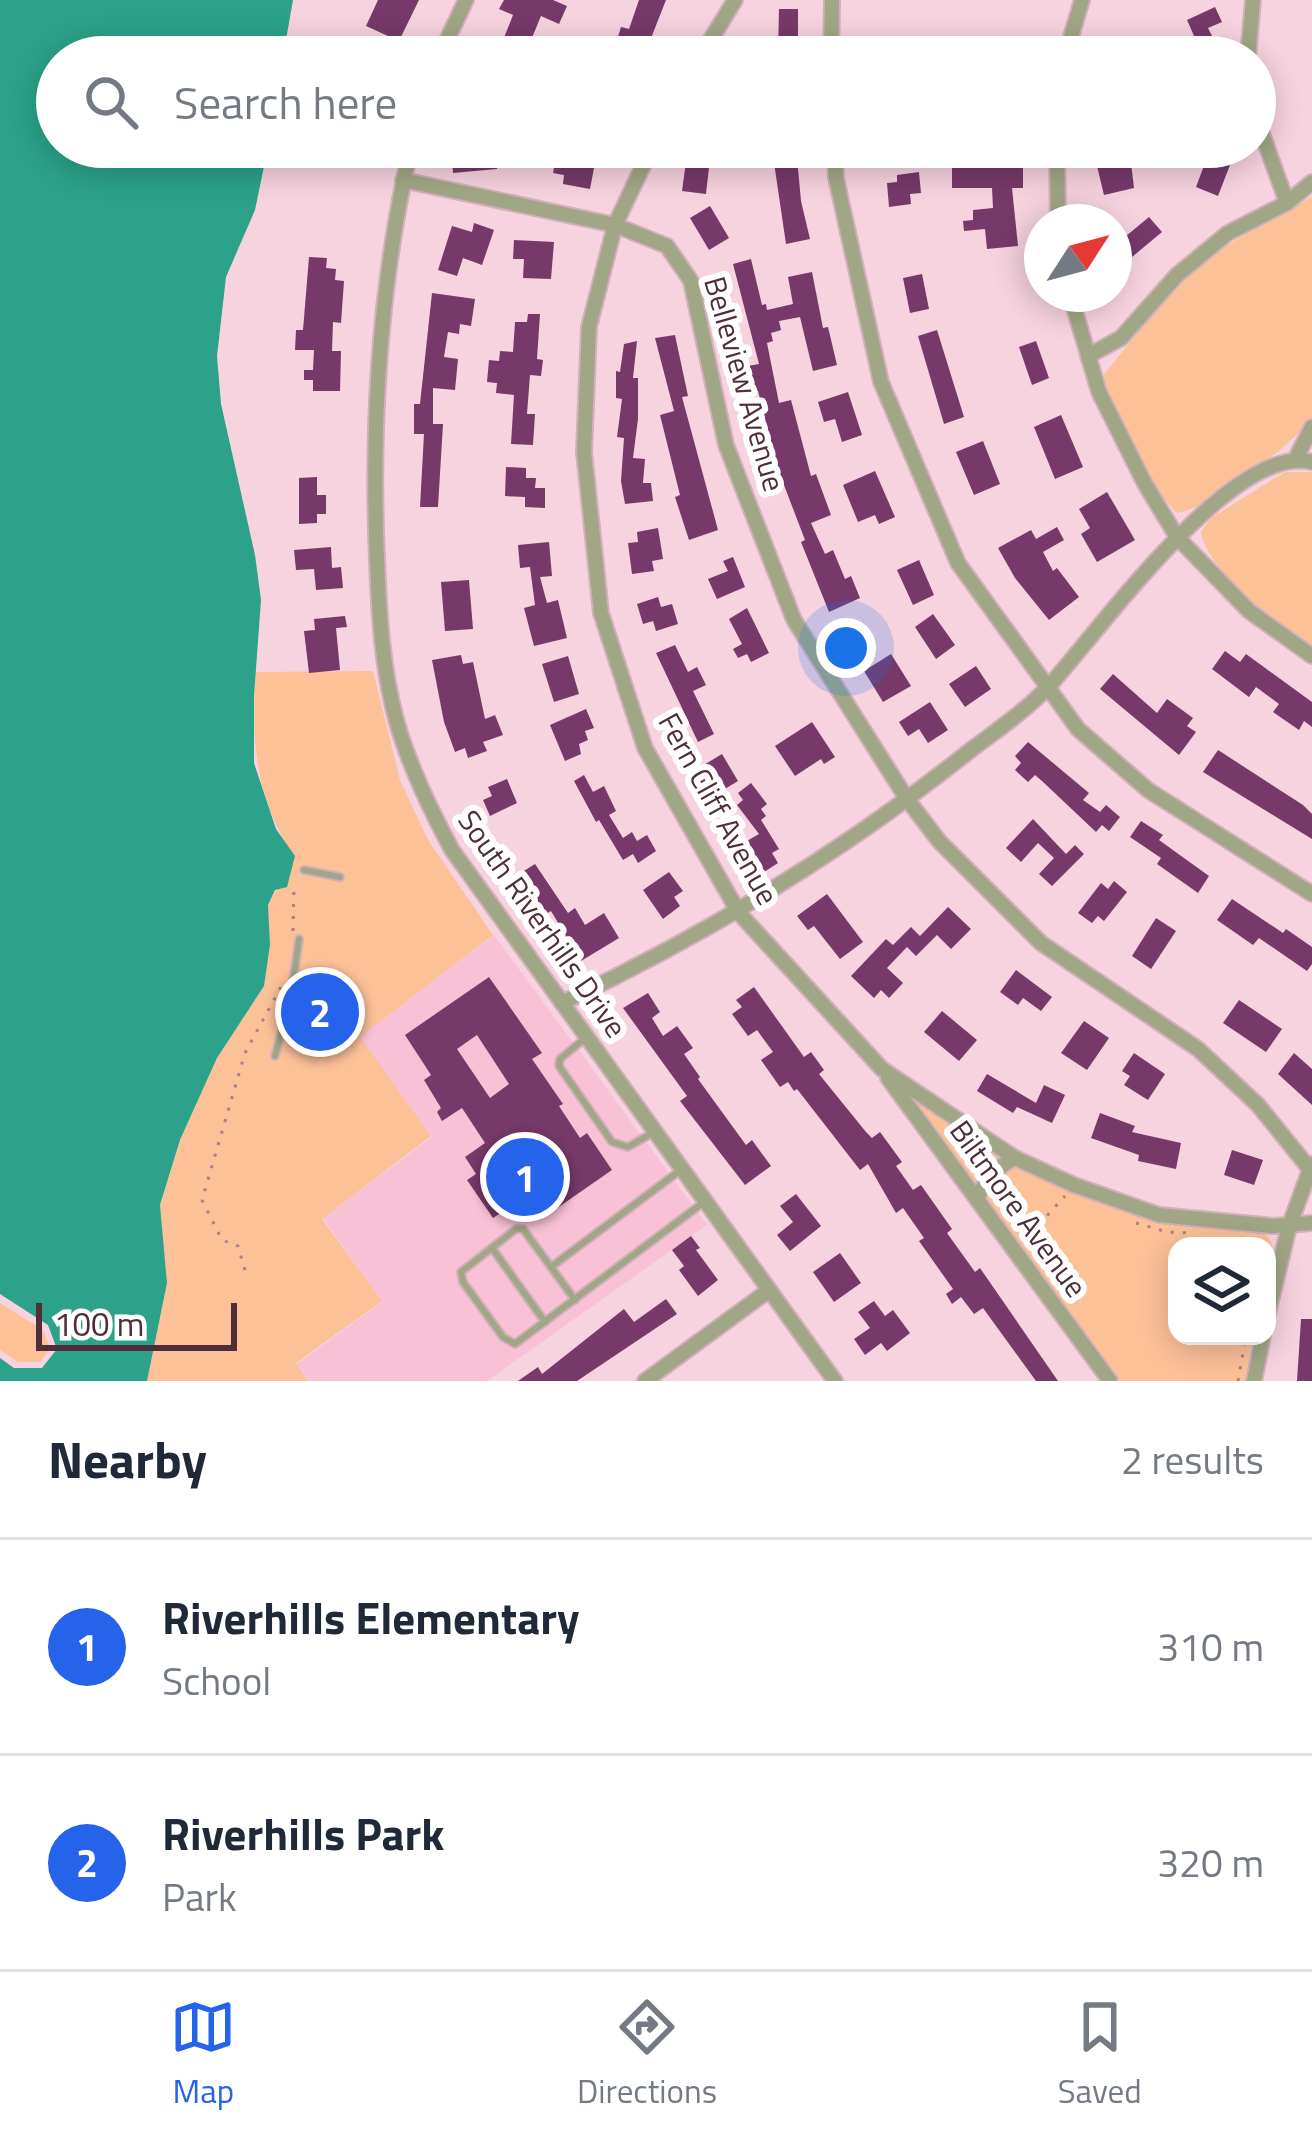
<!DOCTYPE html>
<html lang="en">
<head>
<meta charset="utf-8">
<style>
	body { margin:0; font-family:"Titillium Web",sans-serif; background:#f2f2f3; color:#1f2937 }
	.controls { position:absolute; right:36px; bottom:36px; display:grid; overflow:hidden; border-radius:24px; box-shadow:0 6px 30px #0003 }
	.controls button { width:108px; height:108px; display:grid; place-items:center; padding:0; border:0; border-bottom:3px solid #e0e1e3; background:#fff; color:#1f2937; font:60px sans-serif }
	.compass { position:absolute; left:1024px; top:204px; width:108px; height:108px; border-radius:50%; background:#fff; box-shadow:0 6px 30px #0003; rotate:54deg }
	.scale { position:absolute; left:36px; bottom:30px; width:201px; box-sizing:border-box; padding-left:12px; border:6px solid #4f2e3a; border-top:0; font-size:33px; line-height:42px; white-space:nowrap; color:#4f2e3a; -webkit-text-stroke:9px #fff; paint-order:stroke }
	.you { position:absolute; left:846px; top:648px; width:42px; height:42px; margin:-30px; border:9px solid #fff; border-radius:50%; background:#1a73e8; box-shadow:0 0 0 18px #1a73e833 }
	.badge { display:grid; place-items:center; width:78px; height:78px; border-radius:50%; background:#2563eb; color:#fff; font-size:39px; font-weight:700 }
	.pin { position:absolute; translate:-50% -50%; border:6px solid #fff; box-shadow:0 3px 12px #0006 }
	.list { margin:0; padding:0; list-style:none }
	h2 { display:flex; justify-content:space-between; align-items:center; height:156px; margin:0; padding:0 48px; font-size:51px }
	h2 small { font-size:39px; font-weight:400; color:#747a83 }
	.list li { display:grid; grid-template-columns:78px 1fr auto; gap:36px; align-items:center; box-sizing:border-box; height:216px; padding:0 48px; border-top:3px solid #e0e1e3 }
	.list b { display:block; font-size:45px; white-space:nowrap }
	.list p { margin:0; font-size:39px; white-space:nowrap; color:#747a83 }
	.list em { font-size:39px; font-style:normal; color:#747a83 }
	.icon { flex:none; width:66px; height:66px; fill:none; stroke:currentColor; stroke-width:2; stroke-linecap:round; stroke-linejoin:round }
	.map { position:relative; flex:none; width:1312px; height:1381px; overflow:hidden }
	.search { position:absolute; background:#fff; box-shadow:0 6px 30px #0003; left:36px; right:36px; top:36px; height:132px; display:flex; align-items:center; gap:30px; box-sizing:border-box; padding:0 42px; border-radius:66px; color:#747a83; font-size:45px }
	.sheet { height:588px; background:#fff }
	nav { display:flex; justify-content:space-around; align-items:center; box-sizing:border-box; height:168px; border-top:3px solid #e0e1e3; background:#fff; font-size:33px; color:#747a83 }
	nav a { display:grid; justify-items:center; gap:6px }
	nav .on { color:#2563eb }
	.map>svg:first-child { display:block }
	.built { fill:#f9c1d5 }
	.green { fill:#fdc198 }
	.water { fill:#2ba289 }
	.building { fill:#77396a; fill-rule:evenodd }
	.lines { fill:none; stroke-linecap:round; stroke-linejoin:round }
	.service-casing { stroke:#d2afbb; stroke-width:10 }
	.minor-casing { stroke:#d2afbb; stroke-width:18 }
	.path { stroke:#a5828e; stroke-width:3; stroke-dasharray:3 9; stroke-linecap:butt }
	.service { stroke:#a1a786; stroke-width:6 }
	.minor { stroke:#a1a786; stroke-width:14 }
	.labels { text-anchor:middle; stroke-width:12; stroke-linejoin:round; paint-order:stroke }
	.street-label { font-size:30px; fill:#4f2e3a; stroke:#fff }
</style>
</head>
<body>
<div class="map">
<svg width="1312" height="1381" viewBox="0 0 1312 1381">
	<rect width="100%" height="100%" fill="#f7d3df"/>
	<!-- built -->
	<path class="built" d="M494,935l213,290 -220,156h-178l-12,-17 85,-62 -59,-84 109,-81 -73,-100z"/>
	<!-- green -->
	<g class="green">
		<path d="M1312,197v224c-32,30 -92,83 -135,92 -32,-33 -70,-92 -73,-139 26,-29 45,-62 73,-89 39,-38 88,-62 135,-88z"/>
		<path d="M1285,472h27v178c-34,-22 -104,-78 -111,-118l10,-14z"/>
		<path d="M373,671l27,109 28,60 65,95 -133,102 71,99 -109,83 60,82 -86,62 12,18h-161l20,-98 -7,-77 20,-65 37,-83 47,-72 6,-41 -2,-40 27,-48c-40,-57 -44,-118 -39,-185z"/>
		<path d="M902,1088c80,53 160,112 256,132 34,6 69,7 103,10 20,17 11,33 6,55v-39h-90v90h77l-8,45h-126z"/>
		<path d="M0,1303l43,27 7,19 -10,13h-22l-18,-12z"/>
	</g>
	<!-- water -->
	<path class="water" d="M0,0h293l-10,57h-226v90h211l-13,63 -29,67 -9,79 4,48 34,151 6,45 -7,96v67l22,66 19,27 -8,31 -12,3 -7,15 2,40 -6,41 -47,72 -37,82 -20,65 7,78 -20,98h-147v-23l14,10h28l15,-19 -9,-24 -48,-31z"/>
	<!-- building -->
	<g class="building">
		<path d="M378,0h41l-20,41 -33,-15z"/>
		<path d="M504,0h49l14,6 -8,18 -18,-8 -17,41h-16l-10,-4 15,-38 -14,-6z"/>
		<path d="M639,0h27l-22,56 -29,-9 6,-20 8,2z"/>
		<path d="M1215,7l7,15 -14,6 6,12 -15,7 -12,-27z"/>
		<path d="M779,9h19v45h-20z"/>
		<path d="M451,147h44l2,22 -44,4z"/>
		<path d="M558,147h40l-8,42 -27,-5 1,-9 -11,-2z"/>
		<path d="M688,147l23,3 -5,44 -24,-3z"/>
		<path d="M796,147l5,54 9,38 -24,5 -14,-95z"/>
		<path d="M962,147h61v41h-11l6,58 -31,3 -2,-20 -21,2 -1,-10 10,-1v-10l20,-2 -1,-20h-40v-32h10z"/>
		<path d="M1211,147h26l-19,49 -22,-9z"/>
		<path d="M1130,154l4,34 -30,7 -8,-33z"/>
		<path d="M919,172l2,21 -11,1 1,10 -22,3 -2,-24 10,-1v-7z"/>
		<path d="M710,206l19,32 -20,12 -19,-32z"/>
		<path d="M1149,217l13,15 -42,35 -6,-6v-15z"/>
		<path d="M474,223l20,7 -12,35 -19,-7 -6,18 -19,-6 14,-44 20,6z"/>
		<path d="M514,240l40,2 -3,37 -28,-1 1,-19h-11z"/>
		<path d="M309,257l18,1 -1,10 10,1 -1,11 9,1 -3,42 -8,-1 -1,29h9l-1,40h-27v-11h-9v-10h9l1,-20h-19l1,-20h7z"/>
		<path d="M751,259l11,46 4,-1 1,6 26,-6 -5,-27 24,-5 11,56 5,-1 9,38 -24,6 -13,-54 -21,4 2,9 -10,3 2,8 -6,2 12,60 12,-3 20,76 5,-2 15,41 -20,8 14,31 8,-4 12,29 6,-3 9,22 -31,14 -28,-70 4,-2 -26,-68 -21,-81 -11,2 -5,-26 17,-3 -26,-100z"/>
		<path d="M922,274l7,35 -19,4 -7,-35z"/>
		<path d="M432,293l43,6 -4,27 -11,-2 -1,10 -11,-2 -4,25 14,2 -3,31 -22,-2v36h10l-5,83h-18l4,-73h-10v-30h6z"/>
		<path d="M528,314h12l-3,45 6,1 -2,16 -11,-1 -3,39h8l-2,31 -22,-1 3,-49 -18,-2 1,-10 -10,-1 2,-22 10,1 1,-10 13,1 2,-30h12z"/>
		<path d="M937,330l27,87 -20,7 -26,-88z"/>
		<path d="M675,335l13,61 -6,1 36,133 -29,10 -14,-43 5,-2 -20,-80 14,-4 -19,-73z"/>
		<path d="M637,341l-4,37h5v41l-5,39 12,1 -2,24h8l2,18 -28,3 -4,-23 3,-43 -7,-1 5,-38 -6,-1v-27l4,1 4,-28z"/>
		<path d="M1036,341l13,37 -17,7 -13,-38z"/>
		<path d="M848,392l14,43 -20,7 -7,-23 -11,3 -6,-20z"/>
		<path d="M1061,415l22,52 -28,12 -21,-52z"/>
		<path d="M983,441l17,43 -26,11 -18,-43z"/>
		<path d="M506,467l20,1v10h10l-1,10h10v20l-20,-1v-10l-20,-1z"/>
		<path d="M875,471l20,46 -16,7 -4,-9 -17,7 -15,-37z"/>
		<path d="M317,477v18h9v19h-9v9l-18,1v-46z"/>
		<path d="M1107,492l28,48 -38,22 -16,-28 9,-6 -11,-19z"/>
		<path d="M1057,527l7,13 -21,12 10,19 4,-3 22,29 -30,23 -34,-42 -17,-30 33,-18 5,9z"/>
		<path d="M658,528l5,31 -11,2 2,10 -22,3 -4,-31 10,-1 -1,-10z"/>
		<path d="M549,542l3,34 -12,1 7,26 11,-3 9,38 -33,8 -10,-38 11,-3 -5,-38 -10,1 -2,-23z"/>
		<path d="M331,547l1,21 9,-1 2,21 -27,2 -2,-21 -18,1 -2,-20z"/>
		<path d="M733,557l12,30 -28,12 -9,-20 20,-8 -5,-10z"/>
		<path d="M919,560l15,35 -21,10 -16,-35z"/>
		<path d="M469,580l4,49 -28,2 -4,-49z"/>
		<path d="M658,597l3,10 11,-3 6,20 -22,7 -3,-10 -10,3 -6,-20z"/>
		<path d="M747,608l22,45 -18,9 -4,-8 -9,4 -5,-9 9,-5 -13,-25z"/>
		<path d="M933,614l22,31 -19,14 -21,-32z"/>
		<path d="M345,616l2,11 -11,1 4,42 -31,3 -5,-42 11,-1 -1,-11z"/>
		<path d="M675,645l13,27 9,-5 9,18 -13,6 21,43 -16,8 -42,-89z"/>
		<path d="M1225,651l15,11 6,-8 66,48v25l-8,-6 -5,9 -26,-18 6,-8 -23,-17 -7,10 -37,-28z"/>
		<path d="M891,654l20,32 -28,16 -19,-31z"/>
		<path d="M461,655l2,9 10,-2 12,57 10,-4 8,20 -20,7 4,9 -19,7 -3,-10 -10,4 -11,-30 -12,-62z"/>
		<path d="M568,656l11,38 -25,8 -12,-38z"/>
		<path d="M976,666l15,23 -26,18 -16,-23z"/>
		<path d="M1113,674l44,39 10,-14 26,19 -6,8 9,6 -17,23 -79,-66z"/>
		<path d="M930,702l18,28 -20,13 -9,-14 -11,7 -9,-14z"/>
		<path d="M586,709l8,19 -9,3 3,9 -9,4 2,10 -16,7 -15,-36z"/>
		<path d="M812,722l23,35 -11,7 -3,-5 -26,17 -20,-30z"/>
		<path d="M1028,742l61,51 -6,7 17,12 6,-7 14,12 -11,14 -7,-6 -6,7 -54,-51 -7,-6 -7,7 -13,-12 6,-7 -6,-7z"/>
		<path d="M1218,750l85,55 9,9v25l-109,-67z"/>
		<path d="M722,754l16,27 -33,20 -16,-27z"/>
		<path d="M584,775l9,17 11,-6 12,25 -7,4 14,23 9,-6 5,9 10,-6 9,16 -18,12 -5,-9 -10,6 -24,-40 -3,2 -22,-41z"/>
		<path d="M507,779l10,24 -27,13 -7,-16 9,-4 -4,-9z"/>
		<path d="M751,783l16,21 -6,5 5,7 -5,4 18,29 -7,4 6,10 -14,9 -19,-30 14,-8 -22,-29 6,-5 -5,-7z"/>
		<path d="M1033,819l33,35 9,-9 9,9 -32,32 -13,-12 15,-16 -16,-15 -17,19 -15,-14z"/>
		<path d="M1141,821l22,14 -4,5 50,36 -11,17 -41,-29 4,-6 -31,-21z"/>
		<path d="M535,864l33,49 7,-5 10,17 19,-12 15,25 -38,23 -30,-50 -5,3 -27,-40z"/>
		<path d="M669,872l14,19 -9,6 6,9 -17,13 -20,-29z"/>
		<path d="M1114,881l13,11 -23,29 -6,-5 -6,7 -14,-10 23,-30 7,6z"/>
		<path d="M827,894l36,48 -23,17 -26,-33 -6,4 -11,-14z"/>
		<path d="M1232,899l51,34 3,-4 26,18v17l-5,7 -48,-33 -6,7 -36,-25z"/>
		<path d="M948,907l23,22 -20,20 -14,-14 -21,21 -9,-9 -20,21 16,15 -14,15 -8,-8 -7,8 -23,-22 35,-37 7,6 18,-18 9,9z"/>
		<path d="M1156,918l20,13 -25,38 -19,-13z"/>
		<path d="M1016,970l36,27 -11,14 -18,-13 -5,7 -18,-13z"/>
		<path d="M489,977l53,76 -10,6 31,45 -4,2 21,32 7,-5 25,37 -72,50 -15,-23 -32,21 -26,-38 9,-6 -11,-17 20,-14 -23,-35 -20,13 -5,-9 4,-4 -17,-28 7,-5 -26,-40zM477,1035l32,49 -19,14 -33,-49z"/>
		<path d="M754,987l50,70 7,-5 13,18 -5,4 47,58 6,6 8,-6 22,30 -6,4 17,24 8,-5 31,44 -5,4 28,39 5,-4 78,113h-22l-53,-73 -9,6 -13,-17 -9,7 -6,-10 7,-5 -34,-48 5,-3 -21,-30 -7,5 -28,-49 -8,6 -63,-81 -3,2 -6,-9 -8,5 -19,-27 12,-8 -16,-22 -9,6 -16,-22 10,-7 -6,-7z"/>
		<path d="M648,993l12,19 -8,6 11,18 14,-10 16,22 -9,6 16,23 -2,2 48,66 6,-5 19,26 -26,19 -65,-84 7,-5 -64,-88z"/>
		<path d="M1239,1000l43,29 -16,23 -43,-29z"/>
		<path d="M942,1011l35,29 -18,21 -35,-29z"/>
		<path d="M1084,1021l25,17 -22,32 -26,-17z"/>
		<path d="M1134,1053l31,21 -17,26 -24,-15 6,-9 -8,-5z"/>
		<path d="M1294,1053l18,16v36l-34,-31z"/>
		<path d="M987,1074l49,29 8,-18 21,10 -13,28 -35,-16 -4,6 -36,-22z"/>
		<path d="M1100,1113l35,13 -3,6 49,11 -5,26 -38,-8 1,-6 -48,-17z"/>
		<path d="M1232,1150l31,10 -9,25 -30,-10z"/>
		<path d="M796,1194l25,32 -31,25 -13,-16 16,-13 -13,-16z"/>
		<path d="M691,1236l9,12 -4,2 22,30 -20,16 -19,-26 5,-4 -12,-16z"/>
		<path d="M840,1253l21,30 -27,19 -21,-30z"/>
		<path d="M666,1299l11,15 -100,67h-59l20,-14 4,7 82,-65 10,13z"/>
		<path d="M874,1301l11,15 8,-6 17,23 -23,18 -6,-8 -16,12 -11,-16 16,-11 -12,-16z"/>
		<path d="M1301,1319h11v62h-15z"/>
	</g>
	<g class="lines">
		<defs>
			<g id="service">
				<path d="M304,870l36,7"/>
				<path d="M584,1039l-24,20 -1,7 53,76 16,5 26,-15"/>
				<path d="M275,1056l16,-59 8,-58"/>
				<path d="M682,1169l-131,98 -28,-38h-7l-55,43 2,10 40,55 12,7 189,-142"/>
				<path d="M492,1248l53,74"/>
				<path d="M551,1267l24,33"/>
			</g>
			<g id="minor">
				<path d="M439,57l27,-57"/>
				<path d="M700,57l35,-57"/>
				<path d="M831,57l1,-57"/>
				<path d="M1065,57l17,-57"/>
				<path d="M1248,57l5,-57"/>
				<path d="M1255,100l4,25 28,78"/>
				<path d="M411,147c-31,134 -40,274 -34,412 2,55 5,110 20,164 13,45 33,86 55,127l383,531"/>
				<path d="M652,147l-37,78 -26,102 -5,125 17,161 44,135 94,165 143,156 133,89 59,27 85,30 114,11 39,-3"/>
				<path d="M835,147l1,31 45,204 77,181 120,166 70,61 164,104"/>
				<path d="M1057,147l1,75"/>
				<path d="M403,180l212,45 52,21 24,35 35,164 68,175 113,179 32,42 102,102 157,106 60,56 51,63"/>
				<path d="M1070,294l29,98 46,92 32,53 72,74 63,45"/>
				<path d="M1088,356l33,-18 56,-63 51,-42 59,-30 25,-21"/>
				<path d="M1296,458l16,-31"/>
				<path d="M562,1003c141,-67 273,-146 396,-243 30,-24 66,-47 92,-75 50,-55 183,-243 262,-223"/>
				<path d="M888,1078l222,303"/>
				<path d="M977,1199c9,-20 18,-31 38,-41"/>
				<path d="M1267,1317l22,-90 23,-63"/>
				<path d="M645,1381l123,-90"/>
				<path d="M1254,1381l9,-45"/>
			</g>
		</defs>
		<!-- service casing -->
		<use href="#service" class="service-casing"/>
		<!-- minor casing -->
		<use href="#minor" class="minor-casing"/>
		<!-- path -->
		<g class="path">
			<path d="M293,931l1,-46"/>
			<path d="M1136,1223l31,9 24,1"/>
			<path d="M1023,1242l42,-46"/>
			<path d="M245,1270l-7,-24 -16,-6 -20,-40 43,-147 36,-66"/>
			<path d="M1238,1381l8,-45"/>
		</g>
		<!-- service -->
		<use href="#service" class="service"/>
		<!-- minor -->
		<use href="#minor" class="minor"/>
	</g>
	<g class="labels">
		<!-- street labels -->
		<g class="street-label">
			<text transform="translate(744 384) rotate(74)" y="10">Belleview Avenue</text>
			<text transform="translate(718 809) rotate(61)" y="10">Fern Cliff Avenue</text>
			<text transform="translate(542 924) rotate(55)" y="10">South Riverhills Drive</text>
			<text transform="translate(1018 1209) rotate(54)" y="10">Biltmore Avenue</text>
		</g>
	</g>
</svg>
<div class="controls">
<button><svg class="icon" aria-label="layers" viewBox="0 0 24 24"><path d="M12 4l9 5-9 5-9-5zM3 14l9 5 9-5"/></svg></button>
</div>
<svg class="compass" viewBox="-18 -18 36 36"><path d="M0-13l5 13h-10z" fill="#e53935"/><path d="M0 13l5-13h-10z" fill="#747a83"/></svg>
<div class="scale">100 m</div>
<div class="you"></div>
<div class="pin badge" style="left:525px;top:1177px">1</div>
<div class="pin badge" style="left:320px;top:1012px">2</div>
<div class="search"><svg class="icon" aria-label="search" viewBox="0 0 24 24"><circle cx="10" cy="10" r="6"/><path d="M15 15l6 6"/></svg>Search here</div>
</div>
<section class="sheet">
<h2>Nearby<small>2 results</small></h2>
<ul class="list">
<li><span class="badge">1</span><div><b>Riverhills Elementary</b><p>School</p></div><em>310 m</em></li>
<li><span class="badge">2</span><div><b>Riverhills Park</b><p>Park</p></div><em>320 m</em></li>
</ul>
</section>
<nav>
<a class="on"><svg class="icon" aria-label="map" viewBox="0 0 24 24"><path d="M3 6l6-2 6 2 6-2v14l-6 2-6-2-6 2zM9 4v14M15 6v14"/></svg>Map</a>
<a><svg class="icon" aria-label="directions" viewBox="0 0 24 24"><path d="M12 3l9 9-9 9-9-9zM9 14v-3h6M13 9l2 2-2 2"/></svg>Directions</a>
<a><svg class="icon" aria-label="saved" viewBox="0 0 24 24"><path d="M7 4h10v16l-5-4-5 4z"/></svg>Saved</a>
</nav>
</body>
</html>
